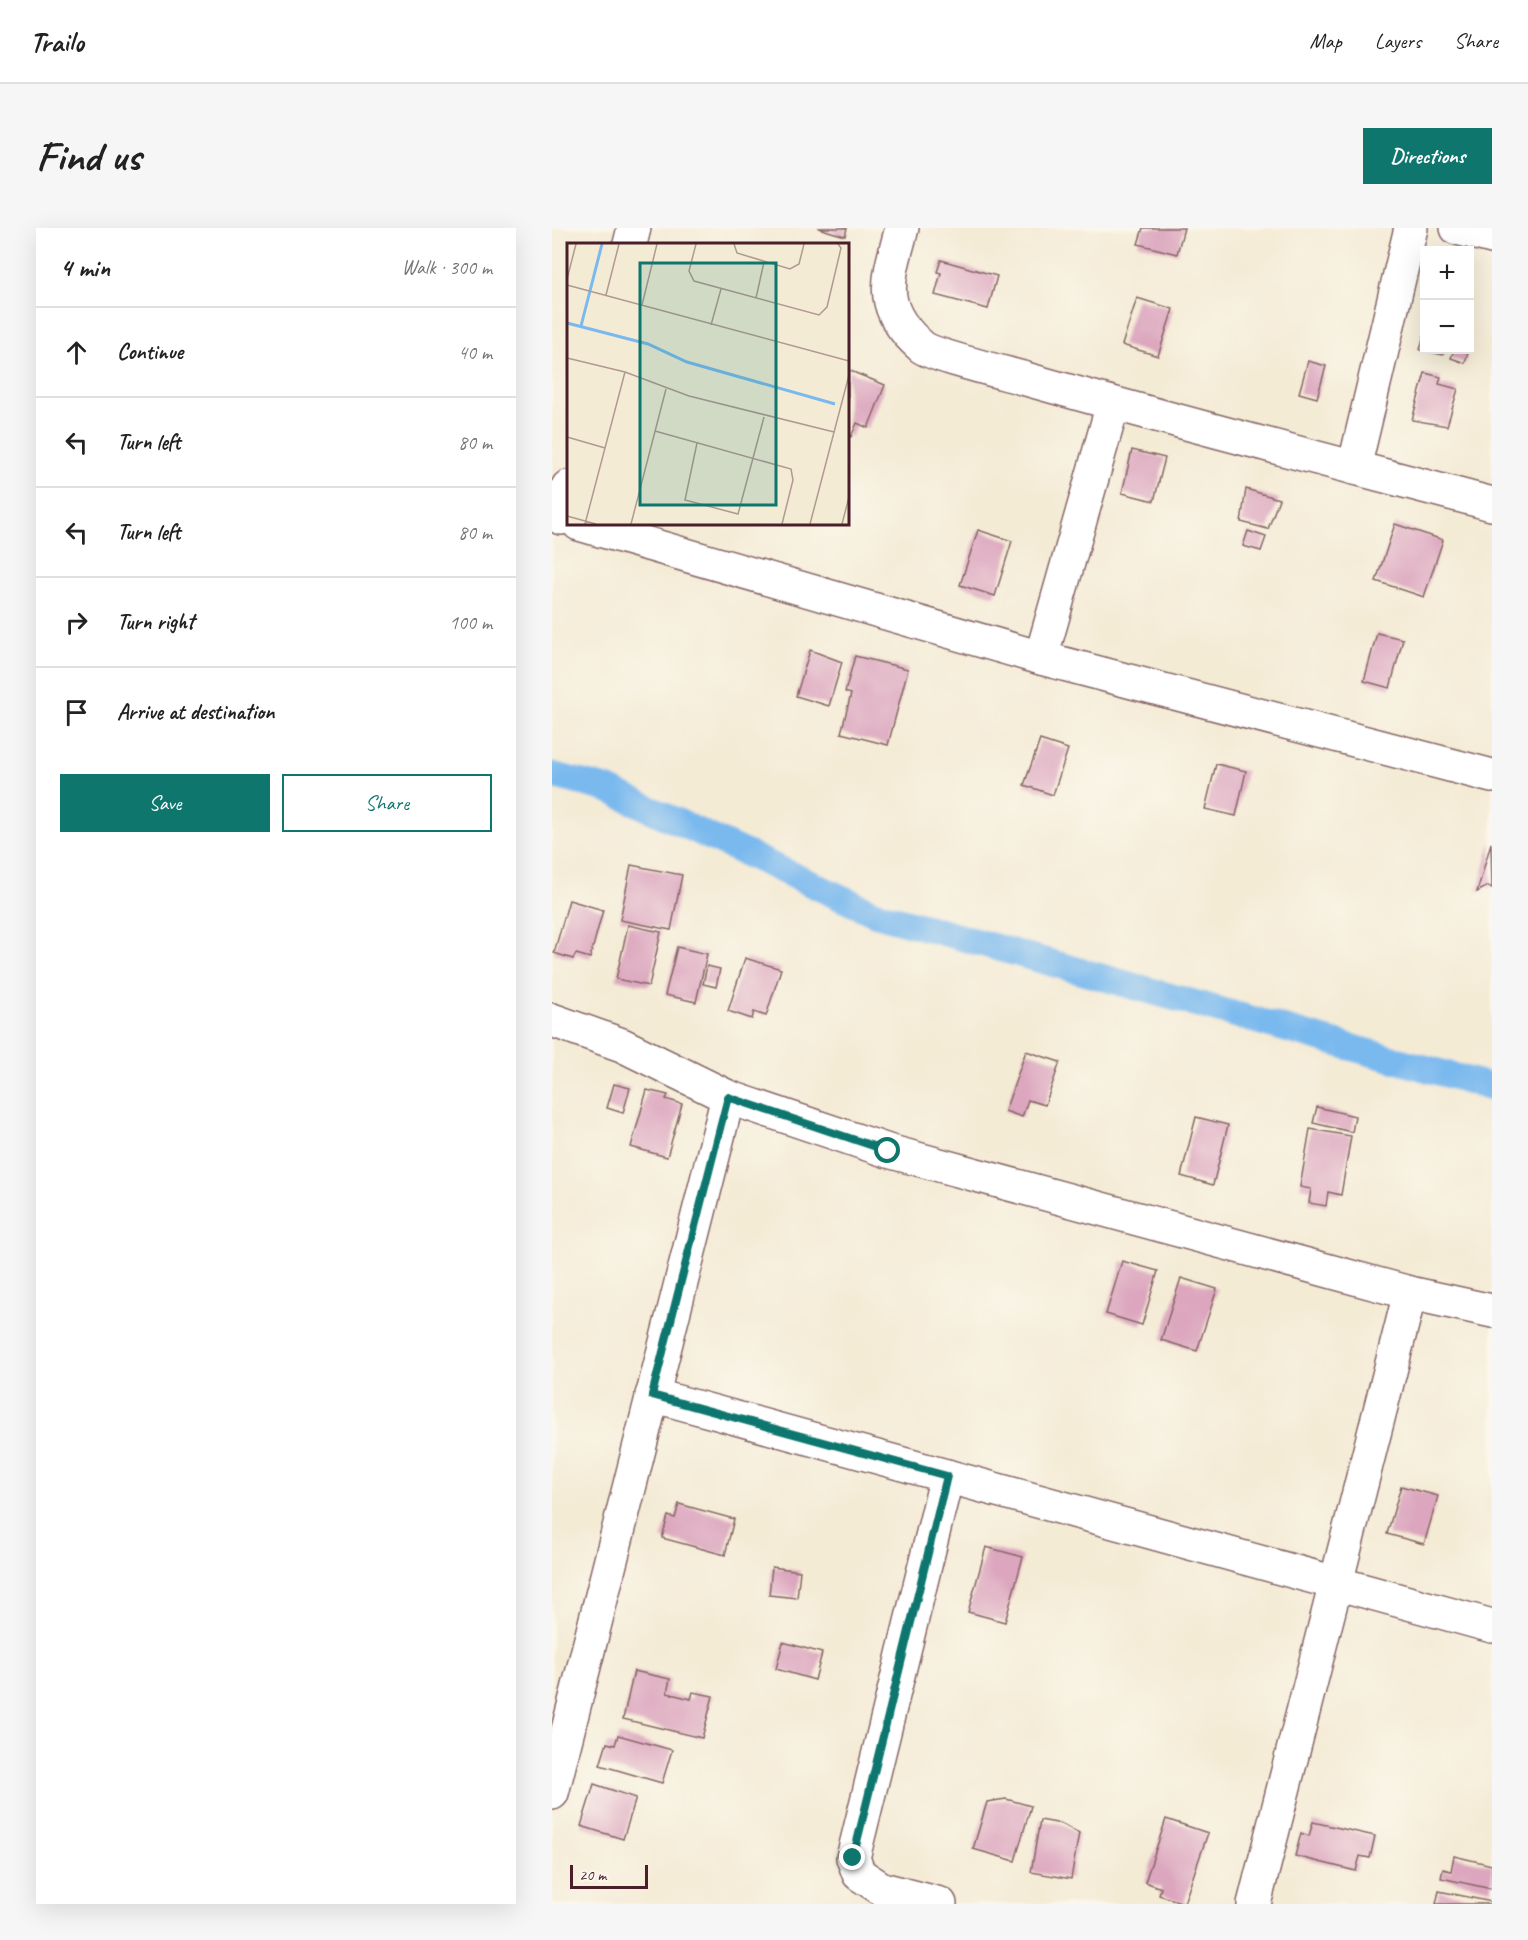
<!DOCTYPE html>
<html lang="en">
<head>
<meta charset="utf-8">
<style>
	body { margin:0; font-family:Caveat,sans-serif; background:#f6f6f6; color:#222 }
	.controls { position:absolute; right:18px; top:18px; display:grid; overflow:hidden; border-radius:0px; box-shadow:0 6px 24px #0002 }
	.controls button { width:54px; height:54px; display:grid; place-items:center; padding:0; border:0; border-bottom:2px solid #e0e0e0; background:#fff; color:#222; font:30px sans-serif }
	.scale { position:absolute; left:18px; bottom:15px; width:78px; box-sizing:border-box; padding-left:6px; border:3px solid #4a1f2b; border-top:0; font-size:16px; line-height:21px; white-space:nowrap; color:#4a1f2b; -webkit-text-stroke:4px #fbf7ec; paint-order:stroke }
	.stop { position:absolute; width:18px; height:18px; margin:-14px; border:4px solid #0f766e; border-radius:50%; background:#fff }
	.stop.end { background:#0f766e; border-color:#fff; box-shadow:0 2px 6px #0008 }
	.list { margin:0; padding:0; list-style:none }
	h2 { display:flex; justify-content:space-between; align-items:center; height:78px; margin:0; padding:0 24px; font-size:26px }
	h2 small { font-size:20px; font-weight:400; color:#767676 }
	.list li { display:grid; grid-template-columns:39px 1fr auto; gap:18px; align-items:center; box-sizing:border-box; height:90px; padding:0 24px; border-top:2px solid #e0e0e0 }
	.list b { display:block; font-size:22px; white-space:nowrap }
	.list em { font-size:20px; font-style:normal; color:#767676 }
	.actions { display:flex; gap:12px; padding:18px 24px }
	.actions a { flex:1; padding:14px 0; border:2px solid #0f766e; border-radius:0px; text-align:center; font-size:21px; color:#0f766e }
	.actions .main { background:#0f766e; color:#fff }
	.icon { flex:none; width:33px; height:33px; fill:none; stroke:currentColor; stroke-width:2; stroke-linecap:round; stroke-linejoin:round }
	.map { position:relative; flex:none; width:940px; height:1676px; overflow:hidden; border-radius:0px }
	header { display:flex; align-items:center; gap:36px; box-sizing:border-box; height:84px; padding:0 30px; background:#fff; border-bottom:2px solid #e0e0e0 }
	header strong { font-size:28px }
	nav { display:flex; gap:33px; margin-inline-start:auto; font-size:21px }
	.intro { display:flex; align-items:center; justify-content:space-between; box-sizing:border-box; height:144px; padding:0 36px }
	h1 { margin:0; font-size:42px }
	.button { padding:15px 27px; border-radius:0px; background:#0f766e; color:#fff; font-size:21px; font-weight:700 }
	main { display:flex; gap:36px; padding:0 36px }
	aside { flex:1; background:#fff; border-radius:0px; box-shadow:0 6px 24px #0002 }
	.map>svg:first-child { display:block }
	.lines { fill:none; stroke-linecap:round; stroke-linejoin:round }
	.canal { stroke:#7ab9ee; stroke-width:27 }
	.building { fill:#dca6be }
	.minor-casing { stroke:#866666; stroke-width:36 }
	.minor { stroke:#fff; stroke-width:33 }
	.route { stroke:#0f766e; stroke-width:8 }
	.inset-river { fill:none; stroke:#7ab9ee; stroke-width:3 }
	.inset-road { fill:none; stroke:#b09991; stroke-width:1.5 }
	.view { fill:#0f766e; fill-opacity:0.15; stroke:#0f766e; stroke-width:3 }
	.inset-edge { fill:none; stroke:#4a1f2b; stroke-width:3 }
</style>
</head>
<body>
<header>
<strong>Trailo</strong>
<nav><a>Map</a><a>Layers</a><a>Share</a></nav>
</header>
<div class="intro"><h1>Find us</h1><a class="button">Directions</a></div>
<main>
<aside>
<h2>4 min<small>Walk · 300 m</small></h2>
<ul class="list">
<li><svg class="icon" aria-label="ahead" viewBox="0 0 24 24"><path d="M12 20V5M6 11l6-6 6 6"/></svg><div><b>Continue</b></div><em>40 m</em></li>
<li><svg class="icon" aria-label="left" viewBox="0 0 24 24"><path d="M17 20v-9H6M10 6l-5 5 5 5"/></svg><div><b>Turn left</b></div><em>80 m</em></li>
<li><svg class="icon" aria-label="left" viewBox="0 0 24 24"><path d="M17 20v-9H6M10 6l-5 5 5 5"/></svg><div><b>Turn left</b></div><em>80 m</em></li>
<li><svg class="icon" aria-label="right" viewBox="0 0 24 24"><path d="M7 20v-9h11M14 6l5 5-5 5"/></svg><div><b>Turn right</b></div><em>100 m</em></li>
<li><svg class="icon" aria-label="arrive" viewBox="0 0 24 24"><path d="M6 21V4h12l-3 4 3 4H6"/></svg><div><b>Arrive at destination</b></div></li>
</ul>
<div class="actions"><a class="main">Save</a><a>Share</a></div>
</aside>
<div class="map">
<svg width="940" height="1676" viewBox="0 0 940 1676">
	<rect width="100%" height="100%" fill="#fbf7ec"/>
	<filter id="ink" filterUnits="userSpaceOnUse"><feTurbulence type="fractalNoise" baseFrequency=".0167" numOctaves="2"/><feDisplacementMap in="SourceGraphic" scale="12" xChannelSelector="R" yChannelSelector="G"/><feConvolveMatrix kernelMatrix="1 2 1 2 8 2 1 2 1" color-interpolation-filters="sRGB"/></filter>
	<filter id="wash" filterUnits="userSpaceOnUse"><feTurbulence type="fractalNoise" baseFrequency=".008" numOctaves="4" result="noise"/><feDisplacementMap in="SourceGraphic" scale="24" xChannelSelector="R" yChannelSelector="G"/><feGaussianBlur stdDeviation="1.35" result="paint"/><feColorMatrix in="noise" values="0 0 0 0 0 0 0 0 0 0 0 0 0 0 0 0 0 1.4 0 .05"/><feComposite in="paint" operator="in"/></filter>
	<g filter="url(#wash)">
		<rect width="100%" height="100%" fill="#f4ebd5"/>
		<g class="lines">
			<!-- canal -->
			<path class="canal" d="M0,547l55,14 267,124 618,174"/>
		</g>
		<g id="blocks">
			<!-- building -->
			<g class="building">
				<path d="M266,0h29l-2,8z"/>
				<path d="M591,0h41l-7,26 -39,-10z"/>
				<path d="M389,32l56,16 -9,33 -53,-14 6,-22 -4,-1z"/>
				<path d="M585,70l36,11 -15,47 -36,-11z"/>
				<path d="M872,107v15h21l-2,5 -23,-5z"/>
				<path d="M902,122l14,2 -3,11 -14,-5z"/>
				<path d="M756,133l18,5 -9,32 -18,-5z"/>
				<path d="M296,142l37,15 -17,43 -11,-5 -6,14 -3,-2z"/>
				<path d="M873,145l16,4 -2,7 19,5 -11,37 -35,-6z"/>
				<path d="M580,222l33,8 -11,43 -32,-8z"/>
				<path d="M694,261l33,10 -11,30 -27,-7z"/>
				<path d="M843,296l48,16 -19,57 -48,-16z"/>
				<path d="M426,302l34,11 -17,55 -35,-11z"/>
				<path d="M696,303l18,6 -5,14 -18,-5z"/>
				<path d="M825,405l26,6 -13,49 -26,-7z"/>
				<path d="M258,422l32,12 -13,44 -33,-10z"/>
				<path d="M303,428l53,13 -20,76 -47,-12 10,-39 -6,-2z"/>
				<path d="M488,512l28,9 -15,46 -29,-10z"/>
				<path d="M664,536l30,7 -10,45 -31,-7z"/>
				<path d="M939,615l1,45 -4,-2 -11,6z"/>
				<path d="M79,637l51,10 -11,55 -51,-10z"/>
				<path d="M17,672l34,10 -13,48 -14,-4 -3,5 -19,-6z"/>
				<path d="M76,697l33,7 -12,54 -33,-7z"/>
				<path d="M125,719l30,7 -11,48 -31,-7z"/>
				<path d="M193,730l36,11 -15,47 -12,-4 -2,7 -24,-8z"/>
				<path d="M155,738l13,3 -4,18 -13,-3z"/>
				<path d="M474,823l34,11 -15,43 -17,-5 -6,17 -17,-6z"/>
				<path d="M62,856l16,4 -7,25 -16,-5z"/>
				<path d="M95,862l21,5 -2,4 16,5 -15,53 -36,-10z"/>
				<path d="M765,879l38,9 -3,16 -39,-9z"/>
				<path d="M644,889l32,8 -15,60 -32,-9z"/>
				<path d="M758,901l41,7 -10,59 -13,-3 -2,14 -17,-3 2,-14 -11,-2z"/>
				<path d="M570,1033l36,10 -16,54 -36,-11z"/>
				<path d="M629,1050l36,11 -20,62 -36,-11z"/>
				<path d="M849,1258l37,10 -14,48 -37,-10z"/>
				<path d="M127,1276l55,15 -9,36 -63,-17 6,-22 7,2z"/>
				<path d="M434,1319l37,10 -18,65 -37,-10z"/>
				<path d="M220,1339l28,4 -3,27 -28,-3z"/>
				<path d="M231,1414l39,11 -7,27 -39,-11z"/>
				<path d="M82,1443l36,8 -3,14 24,6 2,-7 20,4 -11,42 -79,-19z"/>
				<path d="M66,1507l54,15 -10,33 -62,-18 7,-22 8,2z"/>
				<path d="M42,1556l42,14 -13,41 -42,-13z"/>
				<path d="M454,1571l25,7 -16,55 -42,-12 14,-47z"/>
				<path d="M614,1591l42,14 -24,70 -25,-8 2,-7 -16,-6z"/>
				<path d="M488,1592l22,4 17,9 -8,46 -40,-7z"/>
				<path d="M761,1594l62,14 -5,22 -10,-2 -4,15 -61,-15 6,-23 8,3z"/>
				<path d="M902,1628l38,9v24l-51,-11 2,-9 8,2z"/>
				<path d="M887,1663l53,11 -1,2h-55z"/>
			</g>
		</g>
	</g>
	<g filter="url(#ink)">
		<use href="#blocks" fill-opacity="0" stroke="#866666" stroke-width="1.5"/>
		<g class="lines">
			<defs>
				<g id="minor">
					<path d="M350,0c-14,52 -26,79 20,119 10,8 87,27 104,32 155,44 311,84 466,125"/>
					<path d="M905,0l35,9"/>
					<path d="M78,16l4,-16"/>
					<path d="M802,240l57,-240"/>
					<path d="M9,290l7,-31"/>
					<path d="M27,296l462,134 451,118"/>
					<path d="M489,430l72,-254"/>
					<path d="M0,792l70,25 106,52 160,54 522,142 82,18"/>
					<path d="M100,1167l840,231"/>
					<path d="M0,1565l176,-696"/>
					<path d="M388,1676l-58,-15 -23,-15 -6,-16 94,-382"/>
					<path d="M702,1676l156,-611"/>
				</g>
			</defs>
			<!-- minor casing -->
			<use href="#minor" class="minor-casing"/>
			<!-- minor -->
			<use href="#minor" class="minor"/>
		</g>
	</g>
	<g class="lines" filter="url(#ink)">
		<!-- route -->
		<path class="route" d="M301,1630l94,-382 -295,-81 76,-298 160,54"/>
	</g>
	<!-- overview -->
	<g transform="translate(15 15)">
		<rect width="282" height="282" fill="#f4ebd5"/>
		<path class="inset-river" d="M0,80l81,21 39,18 148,42M14,83l21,-82"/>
		<path class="inset-road" d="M129,1l-7,27 5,10 125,34 8,-8 14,-59 -3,-4M167,1l3,9 53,16 9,-5 5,-20M0,36l9,-35M0,42l282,76M39,52l13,-51M189,55l8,-36M75,62l15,-61M144,82l10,-36M0,115l58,14 64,24 145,36M88,188l136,38 2,11 -11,44M0,194l38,11M130,200l-12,57 53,14 26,-97M0,273l29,8M18,281l40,-152M64,281l35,-135M243,281l39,-149M275,281l7,-27"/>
		<path class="view" d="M73,20h136v242h-136z"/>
		<rect width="282" height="282" class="inset-edge"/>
	</g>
</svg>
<div class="controls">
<button>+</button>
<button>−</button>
</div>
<div class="scale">20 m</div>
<div class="stop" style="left:336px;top:923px"></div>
<div class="stop end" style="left:301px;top:1630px"></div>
</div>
</main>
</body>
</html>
